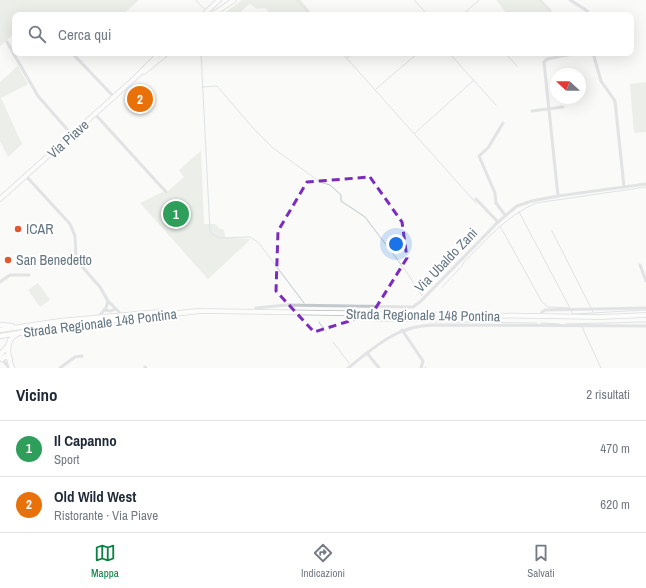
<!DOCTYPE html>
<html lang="it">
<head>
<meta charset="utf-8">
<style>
	body { margin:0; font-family:"Archivo Narrow",sans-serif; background:#f6f6f7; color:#1f2937 }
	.compass { position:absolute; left:550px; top:68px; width:36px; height:36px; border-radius:50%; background:#fff; box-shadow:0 4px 16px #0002; rotate:292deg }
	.you { position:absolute; left:396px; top:244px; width:14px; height:14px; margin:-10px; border:3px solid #fff; border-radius:50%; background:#1a73e8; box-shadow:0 0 0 6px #1a73e833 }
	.badge { display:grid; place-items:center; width:26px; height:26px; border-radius:50%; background:#0b8043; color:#fff; font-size:13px; font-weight:700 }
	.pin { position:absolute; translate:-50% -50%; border:2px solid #fff; box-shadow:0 1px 4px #0006 }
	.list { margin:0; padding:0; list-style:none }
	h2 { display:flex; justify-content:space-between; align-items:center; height:52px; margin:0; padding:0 16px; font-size:17px }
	h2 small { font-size:13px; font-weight:400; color:#747a83 }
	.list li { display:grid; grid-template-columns:26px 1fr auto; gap:12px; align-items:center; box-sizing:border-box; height:56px; padding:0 16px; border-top:1px solid #e0e1e3 }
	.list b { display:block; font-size:15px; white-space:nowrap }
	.list p { margin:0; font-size:13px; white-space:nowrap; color:#747a83 }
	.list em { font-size:13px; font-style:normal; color:#747a83 }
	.icon { flex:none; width:22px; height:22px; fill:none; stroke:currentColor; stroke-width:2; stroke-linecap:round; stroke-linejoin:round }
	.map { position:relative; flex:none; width:646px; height:368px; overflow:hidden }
	.search { position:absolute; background:#fff; box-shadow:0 4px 16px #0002; left:12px; right:12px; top:12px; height:44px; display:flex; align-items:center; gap:10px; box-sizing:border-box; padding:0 14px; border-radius:8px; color:#747a83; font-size:15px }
	.sheet { height:164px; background:#fff }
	nav { display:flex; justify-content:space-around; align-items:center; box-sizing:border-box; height:56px; border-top:1px solid #e0e1e3; background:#fff; font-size:11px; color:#747a83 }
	nav a { display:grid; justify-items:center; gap:2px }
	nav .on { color:#0b8043 }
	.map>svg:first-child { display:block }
	.green { fill:#dadfd7 }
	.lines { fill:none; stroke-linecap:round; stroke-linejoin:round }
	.stream { stroke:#bbc7cb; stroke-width:1 }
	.major-casing { stroke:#b5babe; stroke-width:5.5 }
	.highway-casing { stroke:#b4b9bd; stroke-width:6 }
	.minor { stroke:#c3c8cc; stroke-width:3 }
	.major { stroke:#fff; stroke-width:4 }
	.highway { stroke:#fff; stroke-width:4.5 }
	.marked { fill:none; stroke:#7b2cbf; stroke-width:3; stroke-dasharray:8 5; stroke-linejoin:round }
	.poi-dot { fill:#e4572e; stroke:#fff; stroke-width:1.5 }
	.labels { text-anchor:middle; stroke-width:4; stroke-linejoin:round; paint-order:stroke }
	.street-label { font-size:14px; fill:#657683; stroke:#fff }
	.poi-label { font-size:14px; fill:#657683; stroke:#fff; text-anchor:start }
</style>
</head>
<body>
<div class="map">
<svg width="646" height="368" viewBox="0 0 646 368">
	<rect width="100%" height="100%" fill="#fafaf8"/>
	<!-- green -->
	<g class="green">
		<path d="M0,0h139l-17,15h-81l-3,-3 -4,3h-19v18l-15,13z"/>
		<path d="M242,0h59l12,15h-41l-7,-7 -8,1 -7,-5 -9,7 1,4h-20z"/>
		<path d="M496,0h46l10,10 -3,5h-41z"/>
		<path d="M18,66l10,18 -27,14 21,46 -14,13 -8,-16v-59z"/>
		<path d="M646,82v50l-12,1 -4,-49z"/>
		<path d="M201,151l3,73h11l4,4 5,2 1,8 26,1 -43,40 -68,-76 23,-11 2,2 19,-17 -5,-7z"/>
		<path d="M38,283l12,17 -10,7 -12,-17z"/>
	</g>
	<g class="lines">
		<!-- stream -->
		<g class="stream">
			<path d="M196,0l8,9"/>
			<path d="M297,0l14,15"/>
			<path d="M414,0l14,15"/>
			<path d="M540,0l10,11"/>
			<path d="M468,11l3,4"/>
			<path d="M462,15l17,-15"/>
			<path d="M201,53l9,179 8,6 32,-1 8,5 46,61"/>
			<path d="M342,53l134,150"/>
			<path d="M449,53l47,52"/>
			<path d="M505,53l12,13"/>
			<path d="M347,58l6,-5"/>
			<path d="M202,87l15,-1 36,42 20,20 47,34 10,3 11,10v6l24,16 41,54 16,25"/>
			<path d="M376,89l42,-36"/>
			<path d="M415,133l59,-53"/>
			<path d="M519,212l51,96"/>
			<path d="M500,226l42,76 6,5 21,1"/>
			<path d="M552,231l41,81"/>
			<path d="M442,287l20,-21 1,-3c23,-23 43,-47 73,-60l110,-16"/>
			<path d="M571,311l2,3 73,-4"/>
			<path d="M374,321l163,2"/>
			<path d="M319,322l7,10"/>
			<path d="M541,323l19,1"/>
			<path d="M566,324l80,-2"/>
			<path d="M582,327l19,41"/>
			<path d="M333,342l16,21"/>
			<path d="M425,367l1,1"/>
		</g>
		<defs>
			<g id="major">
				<path d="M203,15l16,-15"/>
				<path d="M212,15l22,-15"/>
				<path d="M144,72l23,-19"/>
				<path d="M0,199l135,-121 25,-25"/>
				<path d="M199,311l402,6 45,-2"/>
			</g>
			<g id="highway">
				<path d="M0,325l12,1"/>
				<path d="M0,330l61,-9 99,-9"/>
				<path d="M0,336l61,-10 138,-15"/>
				<path d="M0,355l8,-9"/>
				<path d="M2,359l4,-3 4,3"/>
				<path d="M12,368c-4,-11 -8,-28 5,-34"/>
			</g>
		</defs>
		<!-- major casing -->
		<use href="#major" class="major-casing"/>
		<!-- highway casing -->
		<use href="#highway" class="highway-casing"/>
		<!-- minor -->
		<g class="minor">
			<path d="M570,0l16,10 4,5"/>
			<path d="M7,42l31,54 34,39"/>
			<path d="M72,53l42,44"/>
			<path d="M593,53l8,28 14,20 9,86"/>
			<path d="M532,111l31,-4"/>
			<path d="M95,114l71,78"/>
			<path d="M503,123l-15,25 -9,8 16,37 1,10 9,12"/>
			<path d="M26,176l44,48 5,12 1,20 2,6 22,25 8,14 14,14"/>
			<path d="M558,196l-14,-134 3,-3 30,-6"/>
			<path d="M476,199l22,23"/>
			<path d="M640,265l6,16"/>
			<path d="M0,282l10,-7h19"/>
			<path d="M104,310l7,1 4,-2"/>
			<path d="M254,312l2,-4 30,-3 127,2 8,-6 77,-79 19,-16 15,-5 26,-5 88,-12"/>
			<path d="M98,317l8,-9 2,-7"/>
			<path d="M540,317l2,-5 3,-2 101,-2"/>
			<path d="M402,330l21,31 -2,7"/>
			<path d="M367,353l12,15"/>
			<path d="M1,357l8,11"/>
			<path d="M145,367l1,1"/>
			<path d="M60,368l15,-11 7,-1"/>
			<path d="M348,368c27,-21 48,-42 84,-43l214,1"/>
		</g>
		<!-- major -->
		<use href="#major" class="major"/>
		<!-- highway -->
		<use href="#highway" class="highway"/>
	</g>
	<!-- marked area -->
	<path d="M0 0H646V368H0ZM370,177l32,45 5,36 -35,56 -58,18 -38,-41 2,-60 29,-49z" fill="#fafaf8" fill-opacity=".55" fill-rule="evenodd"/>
	<path class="marked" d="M370,177l32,45 5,36 -35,56 -58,18 -38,-41 2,-60 29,-49z"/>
	<!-- markers -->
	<g class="poi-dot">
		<circle cx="18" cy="229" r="4"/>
		<circle cx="8" cy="260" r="4"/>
	</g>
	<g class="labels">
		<!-- street labels -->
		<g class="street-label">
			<text transform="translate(68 139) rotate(-42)" y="5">Via Piave</text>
			<text transform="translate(446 260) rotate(-46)" y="5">Via Ubaldo Zani</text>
			<text transform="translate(423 315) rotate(1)" y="5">Strada Regionale 148 Pontina</text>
			<text transform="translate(100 323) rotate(-7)" y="5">Strada Regionale 148 Pontina</text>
		</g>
		<!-- poi labels -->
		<g class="poi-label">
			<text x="26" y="234">ICAR</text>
			<text x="16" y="265">San Benedetto</text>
		</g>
	</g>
</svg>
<svg class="compass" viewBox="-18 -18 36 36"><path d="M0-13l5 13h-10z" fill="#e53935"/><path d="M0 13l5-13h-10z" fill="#747a83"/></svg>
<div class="you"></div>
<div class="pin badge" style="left:176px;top:214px;background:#2e9e5b">1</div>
<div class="pin badge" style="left:140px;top:99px;background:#e8710a">2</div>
<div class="search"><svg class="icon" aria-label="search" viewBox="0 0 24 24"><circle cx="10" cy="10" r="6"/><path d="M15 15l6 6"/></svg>Cerca qui</div>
</div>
<section class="sheet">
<h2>Vicino<small>2 risultati</small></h2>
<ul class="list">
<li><span class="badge" style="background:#2e9e5b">1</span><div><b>Il Capanno</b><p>Sport</p></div><em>470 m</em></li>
<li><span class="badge" style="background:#e8710a">2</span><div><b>Old Wild West</b><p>Ristorante · Via Piave</p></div><em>620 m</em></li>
</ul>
</section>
<nav>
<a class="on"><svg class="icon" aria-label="map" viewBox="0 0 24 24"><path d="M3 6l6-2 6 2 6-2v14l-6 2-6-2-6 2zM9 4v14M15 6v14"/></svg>Mappa</a>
<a><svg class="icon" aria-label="directions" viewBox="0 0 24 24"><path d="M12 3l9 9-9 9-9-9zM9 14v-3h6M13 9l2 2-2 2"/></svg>Indicazioni</a>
<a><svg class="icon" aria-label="saved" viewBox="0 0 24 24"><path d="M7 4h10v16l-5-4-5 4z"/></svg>Salvati</a>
</nav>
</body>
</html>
